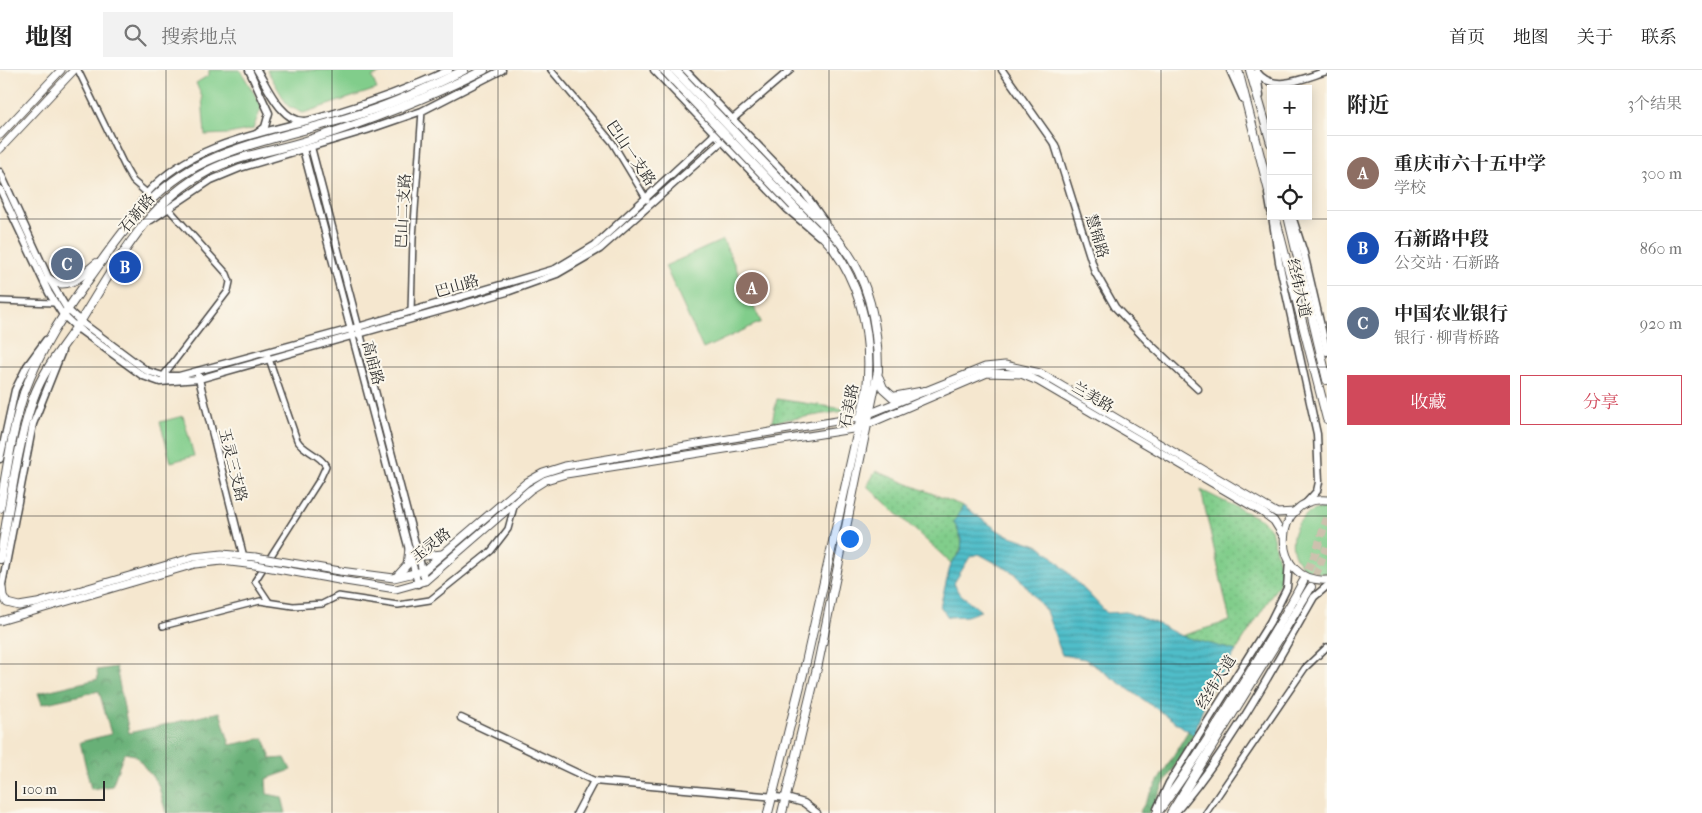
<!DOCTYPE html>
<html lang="zh">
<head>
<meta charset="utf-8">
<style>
	body { margin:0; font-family:"IM FELL French Canon","Noto Serif SC",serif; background:#f2f2f2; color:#222 }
	.controls { position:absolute; right:15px; top:15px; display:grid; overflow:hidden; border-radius:0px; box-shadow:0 2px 12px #0003 }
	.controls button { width:45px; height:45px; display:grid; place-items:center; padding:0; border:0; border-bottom:1px solid #e0e0e0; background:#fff; color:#222; font:25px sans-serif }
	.scale { position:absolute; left:15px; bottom:12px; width:90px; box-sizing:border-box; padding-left:5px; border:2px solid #2b2b2b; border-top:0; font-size:14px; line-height:18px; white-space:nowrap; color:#2b2b2b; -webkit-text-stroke:4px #fbf7ec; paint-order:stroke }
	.you { position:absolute; left:849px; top:468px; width:18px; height:18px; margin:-12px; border:4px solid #fff; border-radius:50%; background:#1a73e8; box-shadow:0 0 0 8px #1a73e833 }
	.badge { display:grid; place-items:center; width:32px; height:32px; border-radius:50%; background:#d1495b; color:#fff; font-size:16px; font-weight:700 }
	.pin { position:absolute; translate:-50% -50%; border:2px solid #fff; box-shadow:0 1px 5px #0006 }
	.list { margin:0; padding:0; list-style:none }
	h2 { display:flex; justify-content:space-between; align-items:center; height:65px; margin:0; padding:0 20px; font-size:21px }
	h2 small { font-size:16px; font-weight:400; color:#767676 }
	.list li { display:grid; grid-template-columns:32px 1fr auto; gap:15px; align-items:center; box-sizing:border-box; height:75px; padding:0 20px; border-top:1px solid #e0e0e0 }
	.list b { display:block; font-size:19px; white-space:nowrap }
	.list p { margin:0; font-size:16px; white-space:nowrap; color:#767676 }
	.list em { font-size:16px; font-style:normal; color:#767676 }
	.actions { display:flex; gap:10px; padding:15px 20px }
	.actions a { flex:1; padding:11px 0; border:1px solid #d1495b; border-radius:0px; text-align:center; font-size:18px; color:#d1495b }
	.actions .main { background:#d1495b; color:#fff }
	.icon { flex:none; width:28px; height:28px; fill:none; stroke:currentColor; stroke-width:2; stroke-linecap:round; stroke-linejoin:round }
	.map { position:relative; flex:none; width:1327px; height:743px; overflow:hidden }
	header { display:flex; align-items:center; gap:30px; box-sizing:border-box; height:70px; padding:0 25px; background:#fff; border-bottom:1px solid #e0e0e0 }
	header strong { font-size:24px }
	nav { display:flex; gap:28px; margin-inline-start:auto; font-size:18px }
	.search { width:350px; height:45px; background:#f2f2f2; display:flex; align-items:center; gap:12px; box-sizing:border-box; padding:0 18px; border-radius:0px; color:#767676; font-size:19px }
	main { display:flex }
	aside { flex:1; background:#fff }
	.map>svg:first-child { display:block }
	.green { fill:#81cd8b; stroke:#567c5b }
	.forest { fill:url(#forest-crowns); stroke:#4a6e51 }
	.park { fill:url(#park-dots); stroke:#567c5b }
	.water { fill:url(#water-rules); stroke:#3e747a }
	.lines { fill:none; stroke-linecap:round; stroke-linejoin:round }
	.primary-tunnel { stroke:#cdc1ae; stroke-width:8; stroke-dasharray:8 4; stroke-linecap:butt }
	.minor-casing { stroke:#494744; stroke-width:8 }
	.tertiary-casing { stroke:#494744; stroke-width:9 }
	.secondary-casing { stroke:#494744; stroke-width:9 }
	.primary-casing { stroke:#494744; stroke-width:10 }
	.minor { stroke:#fff; stroke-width:5 }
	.tertiary { stroke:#fff; stroke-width:6 }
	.secondary { stroke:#fff; stroke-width:7 }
	.primary { stroke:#fff; stroke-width:8 }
	.secondary-bridge-casing { stroke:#494744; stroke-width:9; stroke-linecap:butt }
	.primary-bridge-casing { stroke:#494744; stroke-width:10; stroke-linecap:butt }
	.secondary-bridge { stroke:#fff; stroke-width:7 }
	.primary-bridge { stroke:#fff; stroke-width:8 }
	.grid { fill:none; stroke:#2b2b2b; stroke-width:1; stroke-opacity:0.55 }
	.labels { text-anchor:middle; stroke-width:4; stroke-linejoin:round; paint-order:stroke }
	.street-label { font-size:15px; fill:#2b2b2b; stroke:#fbf7ec }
</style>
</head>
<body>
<header>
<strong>地图</strong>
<div class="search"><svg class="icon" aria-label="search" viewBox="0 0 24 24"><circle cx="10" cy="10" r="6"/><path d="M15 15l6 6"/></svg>搜索地点</div>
<nav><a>首页</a><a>地图</a><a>关于</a><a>联系</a></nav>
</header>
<main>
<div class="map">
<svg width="1327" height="743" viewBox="0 0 1327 743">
	<defs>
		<pattern id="forest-crowns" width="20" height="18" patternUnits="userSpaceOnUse" patternTransform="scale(1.25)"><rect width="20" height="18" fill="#68b077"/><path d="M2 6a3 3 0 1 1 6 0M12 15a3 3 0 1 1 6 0" fill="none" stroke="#568f62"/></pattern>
		<pattern id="park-dots" width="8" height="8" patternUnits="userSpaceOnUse" patternTransform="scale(1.25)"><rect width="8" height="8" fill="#81cd8b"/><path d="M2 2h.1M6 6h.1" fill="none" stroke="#70b078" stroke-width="1.8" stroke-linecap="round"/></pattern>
		<pattern id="water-rules" width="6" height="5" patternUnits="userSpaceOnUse" patternTransform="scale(1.25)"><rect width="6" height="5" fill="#50bdc9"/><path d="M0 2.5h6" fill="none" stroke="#439aa3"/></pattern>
	</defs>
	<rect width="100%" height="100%" fill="#fbf7ec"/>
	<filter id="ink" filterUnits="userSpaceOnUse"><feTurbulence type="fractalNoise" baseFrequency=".02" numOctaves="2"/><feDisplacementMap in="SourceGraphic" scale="10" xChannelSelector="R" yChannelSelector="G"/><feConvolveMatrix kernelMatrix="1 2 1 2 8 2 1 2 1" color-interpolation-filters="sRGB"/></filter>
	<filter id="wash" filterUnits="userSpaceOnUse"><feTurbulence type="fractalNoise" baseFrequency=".0096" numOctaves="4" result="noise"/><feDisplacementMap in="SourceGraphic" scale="20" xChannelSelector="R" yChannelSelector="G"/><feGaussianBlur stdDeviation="1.12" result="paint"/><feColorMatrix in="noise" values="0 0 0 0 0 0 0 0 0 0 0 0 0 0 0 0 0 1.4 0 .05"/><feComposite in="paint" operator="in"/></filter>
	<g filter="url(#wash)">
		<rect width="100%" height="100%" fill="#f5e7cf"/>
		<!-- green -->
		<g class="green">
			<path d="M209,0h31l22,36 -9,23 -25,5 -23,1 -3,-38 -6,-14 13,-8z"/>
			<path d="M267,0h120l-15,7 5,12 -74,24 -15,-7z"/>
			<path d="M723,170l38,82 -58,27 -38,-83z"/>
			<path d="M183,346l11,40 -23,6 -11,-40z"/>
			<path d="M1317,439h10v64c-40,4 -48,-49 -10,-64z"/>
		</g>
		<!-- forest -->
		<g class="forest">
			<path d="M116,597l13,66 91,-21 10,33 34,-7 7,21 14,-1 6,12 -25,9 1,15 15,3 4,16h-120l-8,-29 -23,-29 -11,-2 -12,33 -21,3 -11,-47 31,-8 -12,-43 -57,13 -4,-11 60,-14 -1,-9z"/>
			<path d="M1188,661l6,4 -29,47 -16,31h-10z"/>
		</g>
		<!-- park -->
		<g class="park">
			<path d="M777,329l74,11 -79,12z"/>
			<path d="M876,401l87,35 -9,16c9,20 12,25 -3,41l-84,-77z"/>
			<path d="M1201,420l61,30 9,9 10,44 -2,11 -43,67 -55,-15 49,-15z"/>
		</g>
		<!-- water -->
		<path class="water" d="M963,436l39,27 38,13 13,11 54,56 19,-1 32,12 23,12 55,15 -29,45 -13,39 -109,-76 -23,-4 -16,-44 -30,-37 -37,-20 -9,3 -16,26 4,9 23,19 -14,5 -19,1 -8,-11 11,-43 10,-11 1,-13 -8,-17z"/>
	</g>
	<g filter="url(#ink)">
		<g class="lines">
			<!-- primary-tunnel -->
			<g class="primary-tunnel">
				<path d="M1303,511l13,-29 11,-34"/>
				<path d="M1311,517l16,-40"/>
			</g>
			<defs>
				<g id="minor">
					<path d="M78,0l48,99 7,12 15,13"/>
					<path d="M551,0l61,72 35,58"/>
					<path d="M0,231l54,2"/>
					<path d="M411,242l2,-74 9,-127"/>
					<path d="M267,283l30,87c7,12 23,14 29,26l-6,13 -65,102 14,21"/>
					<path d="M163,306l65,-85 2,-9 -3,-8 -59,-66"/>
					<path d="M163,556l97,-25 33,5 29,-2 16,-8 60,9 32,-5 61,-49 17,-22 7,-26"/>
					<path d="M1206,743l99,-145 22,-21"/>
				</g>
				<g id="tertiary">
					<path d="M249,0l20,43 -4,14 -9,7"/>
					<path d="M257,0c10,16 24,51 47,51"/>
					<path d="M654,0l133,139 32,27"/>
					<path d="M685,0l120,124 20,28"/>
					<path d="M1002,0l53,75 40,127 20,35 35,37 48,45"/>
					<path d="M1230,0l13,29"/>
					<path d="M1257,2c16,22 47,6 70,-1"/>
					<path d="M1257,3l3,23"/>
					<path d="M311,77l114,434"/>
					<path d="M303,79l115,435"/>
					<path d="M0,102l49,107 18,30 13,12 67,50 16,5h16l172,-47 204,-60 40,-24 120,-111 75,-64"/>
					<path d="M0,119l49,104 14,22 13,12 67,49 17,6 39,-3 308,-87 50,-18 43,-25 139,-123"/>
					<path d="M1268,124l3,17"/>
					<path d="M132,146c6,-8 11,-17 17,-25 45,-50 122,-59 183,-77 40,-12 78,-26 117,-44"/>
					<path d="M1272,146l7,46 38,172 2,48 -2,9 -11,12"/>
					<path d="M1292,146l12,37 23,99"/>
					<path d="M151,150l60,-40 29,-12 127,-38 55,-19 80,-41"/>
					<path d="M198,305l46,184"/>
					<path d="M0,389l15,-69 12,-24 19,-26"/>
					<path d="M1,520l32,-166 29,-73"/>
					<path d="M461,648l133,63 192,17 18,5 13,10"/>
					<path d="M1157,739l12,-26 101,-161 17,-34 2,-27"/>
					<path d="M577,743l17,-32"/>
					<path d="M1175,743c55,-64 97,-143 139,-216l13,-11"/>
				</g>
				<g id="secondary">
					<path d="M0,65l61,-65"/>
					<path d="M0,79l74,-79"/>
					<path d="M1327,430c-56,-5 -58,84 0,80"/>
					<path d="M417,478l8,8 17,-2"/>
					<path d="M340,501l54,7 29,-7 104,-89 16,-9 22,-7 296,-49 124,-50 20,-2 35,8 225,133 12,7 18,-1"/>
					<path d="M397,506l10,-11 2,-16"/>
					<path d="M339,510l57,9 29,-8 105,-91 16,-10 20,-6 293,-46 128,-55 34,1 17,7 224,131 12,9 10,16"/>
					<path d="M2,517l1,9 4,7 12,3 18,-3 157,-46 28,-3 33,3"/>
					<path d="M0,551l195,-57 27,-3 33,4"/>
				</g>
				<g id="primary">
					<path d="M1238,0l33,129"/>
					<path d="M1250,0l21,73"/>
					<path d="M1275,146l52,203"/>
					<path d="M1288,146l39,164"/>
					<path d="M49,209c19,13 34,-5 48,-16"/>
					<path d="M879,308l4,10 10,9 32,-6"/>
					<path d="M0,438c7,-38 12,-78 24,-115 17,-46 39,-78 67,-117 33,-46 61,-89 114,-114 50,-23 106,-32 158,-49 35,-11 69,-27 101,-43"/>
					<path d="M0,489c10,-53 16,-109 33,-160 10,-29 30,-52 47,-77 36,-57 65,-118 128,-151 31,-16 67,-20 101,-31 61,-19 118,-42 175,-70"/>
					<path d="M768,743l38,-151 61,-272c5,-50 -4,-100 -34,-142 -12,-15 -27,-28 -40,-42"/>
					<path d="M782,743l36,-149 60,-293c0,-46 -9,-94 -39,-130 -12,-15 -27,-28 -40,-41"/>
					<path d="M1157,743c29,-38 54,-79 80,-120 23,-37 46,-73 66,-111"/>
					<path d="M1171,743l140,-226"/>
				</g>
			</defs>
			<!-- minor casing -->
			<use href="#minor" class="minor-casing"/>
			<!-- tertiary casing -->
			<use href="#tertiary" class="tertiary-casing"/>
			<!-- secondary casing -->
			<use href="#secondary" class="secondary-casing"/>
			<!-- primary casing -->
			<use href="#primary" class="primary-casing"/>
			<!-- minor -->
			<use href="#minor" class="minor"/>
			<!-- tertiary -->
			<use href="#tertiary" class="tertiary"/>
			<!-- secondary -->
			<use href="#secondary" class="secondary"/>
			<!-- primary -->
			<use href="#primary" class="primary"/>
			<defs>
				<g id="secondary-bridge">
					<path d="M255,487l85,14"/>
					<path d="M255,495l84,15"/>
				</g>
				<g id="primary-bridge">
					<path d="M664,0l129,136"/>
					<path d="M675,0l124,130"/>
				</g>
			</defs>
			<!-- secondary-bridge casing -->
			<use href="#secondary-bridge" class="secondary-bridge-casing"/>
			<!-- primary-bridge casing -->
			<use href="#primary-bridge" class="primary-bridge-casing"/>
			<!-- secondary-bridge -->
			<use href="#secondary-bridge" class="secondary-bridge"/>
			<!-- primary-bridge -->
			<use href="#primary-bridge" class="primary-bridge"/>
		</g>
	</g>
	<!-- grid -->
	<path class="grid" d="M166,0v743M332,0v743M498,0v743M664,0v743M829,0v743M995,0v743M1161,0v743M0,149h1327M0,297h1327M0,446h1327M0,594h1327"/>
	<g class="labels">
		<!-- street labels -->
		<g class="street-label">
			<text transform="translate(631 83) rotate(56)" y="5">巴山一支路</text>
			<text transform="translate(403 141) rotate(-87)" y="5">巴山二支路</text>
			<text transform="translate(137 143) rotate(-50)" y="5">石新路</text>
			<text transform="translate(1097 166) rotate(73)" y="5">慧锦路</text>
			<text transform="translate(457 216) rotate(-16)" y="5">巴山路</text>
			<text transform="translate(1299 218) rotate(77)" y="5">经纬大道</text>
			<text transform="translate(373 293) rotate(75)" y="5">高庙路</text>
			<text transform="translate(1093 327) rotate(30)" y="5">兰美路</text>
			<text transform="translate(849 336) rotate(-79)" y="5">石美路</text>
			<text transform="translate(233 395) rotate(76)" y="5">玉灵三支路</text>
			<text transform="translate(431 475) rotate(-38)" y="5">玉灵路</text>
			<text transform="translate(1216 612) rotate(-58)" y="5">经纬大道</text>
		</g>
	</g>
</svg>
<div class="controls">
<button>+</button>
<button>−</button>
<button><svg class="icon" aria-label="locate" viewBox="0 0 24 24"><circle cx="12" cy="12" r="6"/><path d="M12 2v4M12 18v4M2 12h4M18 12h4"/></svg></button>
</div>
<div class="scale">100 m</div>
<div class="you"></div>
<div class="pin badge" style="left:752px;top:218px;background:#8d6e63">A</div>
<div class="pin badge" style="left:125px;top:197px;background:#1a4fb4">B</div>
<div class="pin badge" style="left:67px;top:194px;background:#5c6f8a">C</div>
</div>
<aside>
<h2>附近<small>3个结果</small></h2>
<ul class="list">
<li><span class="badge" style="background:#8d6e63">A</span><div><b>重庆市六十五中学</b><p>学校</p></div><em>300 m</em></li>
<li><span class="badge" style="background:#1a4fb4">B</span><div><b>石新路中段</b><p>公交站 · 石新路</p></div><em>860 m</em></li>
<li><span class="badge" style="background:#5c6f8a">C</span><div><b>中国农业银行</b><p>银行 · 柳背桥路</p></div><em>920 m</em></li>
</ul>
<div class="actions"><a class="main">收藏</a><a>分享</a></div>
</aside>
</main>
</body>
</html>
